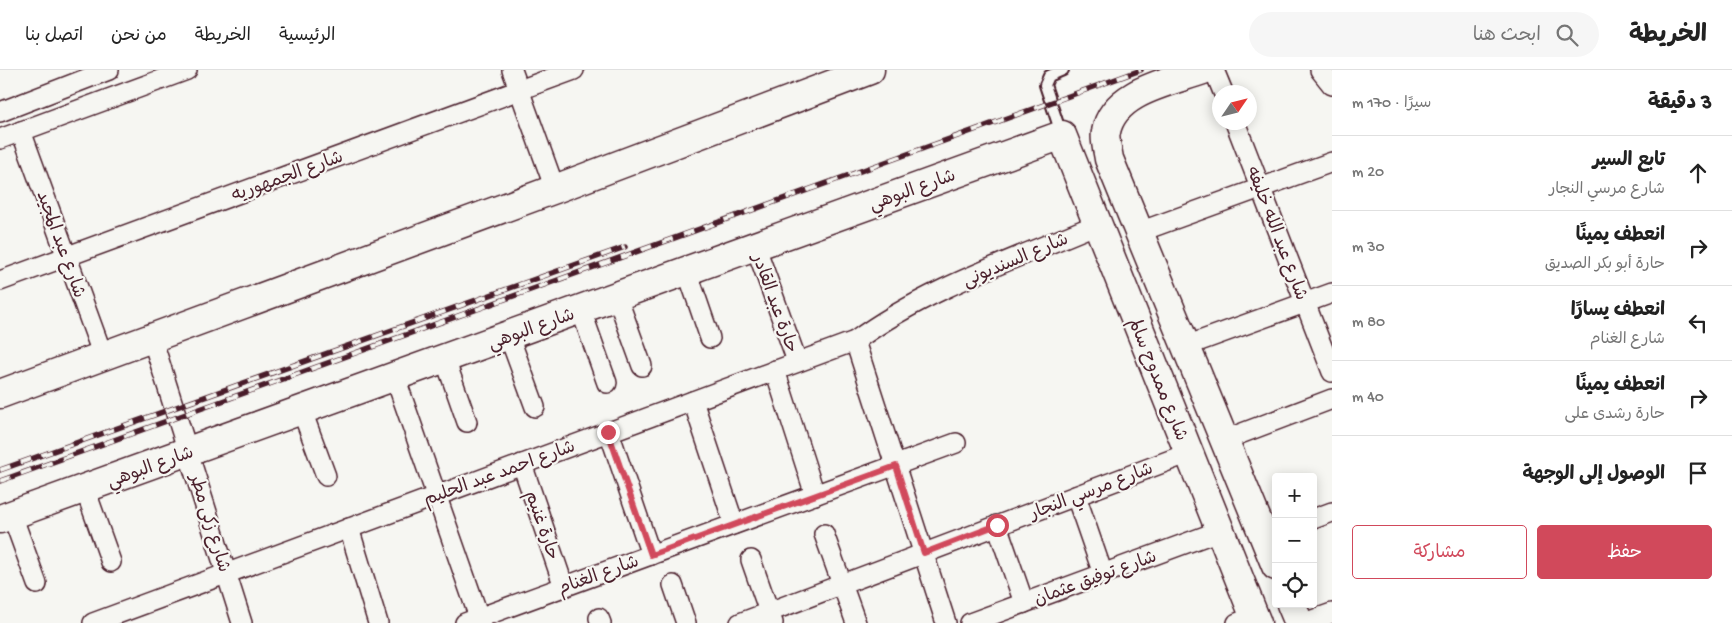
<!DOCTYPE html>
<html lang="ar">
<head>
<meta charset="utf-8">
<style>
	body { margin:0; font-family:"Gochi Hand","Playpen Sans Arabic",sans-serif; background:#f6f6f6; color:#222; direction:rtl }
	.controls { position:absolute; right:15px; bottom:15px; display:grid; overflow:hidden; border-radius:5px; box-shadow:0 2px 12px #0003 }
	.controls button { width:45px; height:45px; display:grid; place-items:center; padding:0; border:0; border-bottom:1px solid #e0e0e0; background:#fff; color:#222; font:25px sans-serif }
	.compass { position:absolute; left:1212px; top:15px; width:45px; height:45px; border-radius:50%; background:#fff; box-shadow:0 2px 12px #0003; rotate:55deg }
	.stop { position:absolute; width:15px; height:15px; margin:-11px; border:4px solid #d1495b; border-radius:50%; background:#fff }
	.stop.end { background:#d1495b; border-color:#fff; box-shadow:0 1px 5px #0008 }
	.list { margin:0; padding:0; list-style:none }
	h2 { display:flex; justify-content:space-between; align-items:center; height:65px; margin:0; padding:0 20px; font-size:21px }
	h2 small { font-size:16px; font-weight:400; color:#767676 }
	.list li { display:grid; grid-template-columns:32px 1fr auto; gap:15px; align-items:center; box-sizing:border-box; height:75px; padding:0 20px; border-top:1px solid #e0e0e0 }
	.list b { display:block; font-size:19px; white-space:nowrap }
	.list p { margin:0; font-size:16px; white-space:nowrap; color:#767676 }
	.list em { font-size:16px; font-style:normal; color:#767676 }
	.actions { display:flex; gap:10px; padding:15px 20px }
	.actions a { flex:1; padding:11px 0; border:1px solid #d1495b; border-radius:5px; text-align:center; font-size:18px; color:#d1495b }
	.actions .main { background:#d1495b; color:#fff }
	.icon { flex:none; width:28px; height:28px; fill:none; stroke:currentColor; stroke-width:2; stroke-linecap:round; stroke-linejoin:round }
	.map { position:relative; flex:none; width:1332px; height:553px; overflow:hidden; direction:ltr }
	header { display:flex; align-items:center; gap:30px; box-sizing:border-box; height:70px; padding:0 25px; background:#fff; border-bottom:1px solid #e0e0e0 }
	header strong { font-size:24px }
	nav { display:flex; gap:28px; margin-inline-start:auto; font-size:18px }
	.search { width:350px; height:45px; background:#f6f6f6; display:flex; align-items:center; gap:12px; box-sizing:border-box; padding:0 18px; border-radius:28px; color:#767676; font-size:19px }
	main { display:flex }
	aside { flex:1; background:#fff }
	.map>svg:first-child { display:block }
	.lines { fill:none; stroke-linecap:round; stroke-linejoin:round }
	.lane-casing { stroke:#4a1f2b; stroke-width:14 }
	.street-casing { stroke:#4a1f2b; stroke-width:22 }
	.secondary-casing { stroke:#4a1f2b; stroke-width:31 }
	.lane { stroke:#f6f6f2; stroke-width:10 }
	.street { stroke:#f6f6f2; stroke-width:19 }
	.secondary { stroke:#f6f6f2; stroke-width:28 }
	.rail-casing { stroke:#4a1f2b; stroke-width:5.5 }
	.rail { stroke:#f6f6f2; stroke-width:4; stroke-dasharray:11; stroke-linecap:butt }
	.route { stroke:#d1495b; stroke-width:6 }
	.labels { text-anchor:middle; stroke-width:4.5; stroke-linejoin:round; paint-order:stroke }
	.street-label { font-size:18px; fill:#4a1f2b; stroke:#f6f6f2 }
</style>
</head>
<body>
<header>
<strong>الخريطة</strong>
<div class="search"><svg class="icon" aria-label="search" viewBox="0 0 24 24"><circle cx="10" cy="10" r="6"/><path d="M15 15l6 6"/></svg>ابحث هنا</div>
<nav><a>الرئيسية</a><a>الخريطة</a><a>من نحن</a><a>اتصل بنا</a></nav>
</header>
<main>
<aside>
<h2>3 دقيقة<small>سيرًا · 170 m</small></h2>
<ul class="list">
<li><svg class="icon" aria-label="ahead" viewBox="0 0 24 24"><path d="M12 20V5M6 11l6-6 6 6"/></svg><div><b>تابع السير</b><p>شارع مرسي النجار</p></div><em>20 m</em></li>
<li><svg class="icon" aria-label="right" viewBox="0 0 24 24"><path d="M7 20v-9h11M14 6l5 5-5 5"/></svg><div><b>انعطف يمينًا</b><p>حارة أبو بكر الصديق</p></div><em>30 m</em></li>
<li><svg class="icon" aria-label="left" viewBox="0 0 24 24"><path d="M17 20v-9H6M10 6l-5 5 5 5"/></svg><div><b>انعطف يسارًا</b><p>شارع الغنام</p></div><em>80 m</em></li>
<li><svg class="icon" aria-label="right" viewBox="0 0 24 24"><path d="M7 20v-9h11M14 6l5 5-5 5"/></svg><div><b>انعطف يمينًا</b><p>حارة رشدى على</p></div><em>40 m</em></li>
<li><svg class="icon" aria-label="arrive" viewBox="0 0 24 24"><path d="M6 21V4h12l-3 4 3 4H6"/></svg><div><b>الوصول إلى الوجهة</b></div></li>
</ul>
<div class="actions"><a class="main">حفظ</a><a>مشاركة</a></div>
</aside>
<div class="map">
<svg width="1332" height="553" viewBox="0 0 1332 553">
	<rect width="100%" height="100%" fill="#f6f6f2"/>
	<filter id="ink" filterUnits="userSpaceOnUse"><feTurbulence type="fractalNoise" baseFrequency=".02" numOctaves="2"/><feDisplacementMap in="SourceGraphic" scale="10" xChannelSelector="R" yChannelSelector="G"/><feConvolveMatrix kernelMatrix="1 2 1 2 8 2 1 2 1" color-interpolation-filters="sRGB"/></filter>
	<g filter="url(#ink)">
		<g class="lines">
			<defs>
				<path id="lane" d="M1061,63l-16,-48 4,-9 14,-6"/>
				<g id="street">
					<path d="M512,0l43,119"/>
					<path d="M1214,0l9,22"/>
					<path d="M1320,0l12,15"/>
					<path d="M0,42l109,-42"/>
					<path d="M1235,52l97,250"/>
					<path d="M21,61l82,225"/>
					<path d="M0,69l187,-69"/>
					<path d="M1139,162l193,-70"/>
					<path d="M755,175l42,116"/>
					<path d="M687,201l23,67"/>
					<path d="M0,211l574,-211"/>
					<path d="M617,227l25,69"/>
					<path d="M581,240l26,73"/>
					<path d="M509,266l26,71"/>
					<path d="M152,268l90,285"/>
					<path d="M855,271l91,282"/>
					<path d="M1186,276l146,-53"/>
					<path d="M445,289l22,63"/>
					<path d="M775,300l40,125"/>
					<path d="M395,307l86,246"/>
					<path d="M693,331l41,123"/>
					<path d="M302,341l24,65"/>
					<path d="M609,362l42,123"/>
					<path d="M1224,370l108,-41"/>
					<path d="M522,394l42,123"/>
					<path d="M85,419l26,73"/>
					<path d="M1076,426l27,78"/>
					<path d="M12,445l25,69"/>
					<path d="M1313,449l19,-7"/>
					<path d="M997,455l27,78"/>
					<path d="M349,458l29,95"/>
					<path d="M824,464l32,89"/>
					<path d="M751,490l22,63"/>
					<path d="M673,515l13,38"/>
					<path d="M599,548l2,5"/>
					<path d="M93,553l762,-282c72,-53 161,-82 242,-117"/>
					<path d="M465,553l491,-180"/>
					<path d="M740,553l449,-170"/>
					<path d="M970,553l249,-92"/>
					<path d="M1237,553l17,-6"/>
					<path d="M1304,553l28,-10"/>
				</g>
				<g id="secondary">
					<path d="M1203,0c-33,12 -90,21 -97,62 -2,7 2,19 3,27l167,407"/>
					<path d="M0,324l555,-205 315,-119"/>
					<path d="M0,449l1062,-384 195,488"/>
					<path d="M1291,534l8,19"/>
				</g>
			</defs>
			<!-- lane casing -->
			<use href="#lane" class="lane-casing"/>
			<!-- street casing -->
			<use href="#street" class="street-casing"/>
			<!-- secondary casing -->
			<use href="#secondary" class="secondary-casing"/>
			<!-- lane -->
			<use href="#lane" class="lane"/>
			<!-- street -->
			<use href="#street" class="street"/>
			<!-- secondary -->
			<use href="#secondary" class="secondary"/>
			<defs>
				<g id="rail">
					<path d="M0,400l625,-223"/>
					<path d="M0,411l1141,-411"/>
				</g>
			</defs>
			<!-- rail casing -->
			<use href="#rail" class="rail-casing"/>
			<!-- rail -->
			<use href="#rail" class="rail"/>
		</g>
	</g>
	<g class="lines" filter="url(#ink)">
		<!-- route -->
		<path class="route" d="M608,362l43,123 245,-89 28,87 73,-28"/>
	</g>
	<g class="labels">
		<!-- street labels -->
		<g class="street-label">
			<text transform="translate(287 105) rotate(-20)" y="6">شارع الجمهوريه</text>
			<text transform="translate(912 119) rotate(-20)" y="6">شارع البوهي</text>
			<text transform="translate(1278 163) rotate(69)" y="6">شارع عبد الله خليفه</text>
			<text transform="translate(62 174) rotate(70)" y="6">شارع عبد المجيد</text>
			<text transform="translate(1015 189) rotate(-23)" y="6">شارع السنديونى</text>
			<text transform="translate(776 233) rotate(70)" y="6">حارة عبد القادر</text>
			<text transform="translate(531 258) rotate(-20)" y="6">شارع البوهي</text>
			<text transform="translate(1159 309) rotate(68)" y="6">شارع ممدوح سالم</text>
			<text transform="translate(150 396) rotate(-20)" y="6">شارع البوهي</text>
			<text transform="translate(499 402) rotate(-20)" y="6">شارع احمد عبد الحليم</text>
			<text transform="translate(1091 420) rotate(-21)" y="6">شارع مرسي النجار</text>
			<text transform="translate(211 453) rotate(73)" y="6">شارع زكى مطر</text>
			<text transform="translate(543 455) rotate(71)" y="6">حارة غنيم</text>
			<text transform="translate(598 504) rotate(-20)" y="6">شارع الغنام</text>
			<text transform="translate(1095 507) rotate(-20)" y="6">شارع توفيق عثمان</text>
		</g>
	</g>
</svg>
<div class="controls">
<button>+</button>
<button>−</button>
<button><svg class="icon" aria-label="locate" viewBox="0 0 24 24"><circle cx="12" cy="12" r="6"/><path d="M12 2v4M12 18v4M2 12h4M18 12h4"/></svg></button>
</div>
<svg class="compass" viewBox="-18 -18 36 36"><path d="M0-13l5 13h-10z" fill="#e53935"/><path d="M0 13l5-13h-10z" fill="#767676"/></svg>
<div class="stop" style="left:997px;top:455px"></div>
<div class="stop end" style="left:608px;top:362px"></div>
</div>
</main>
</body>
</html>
